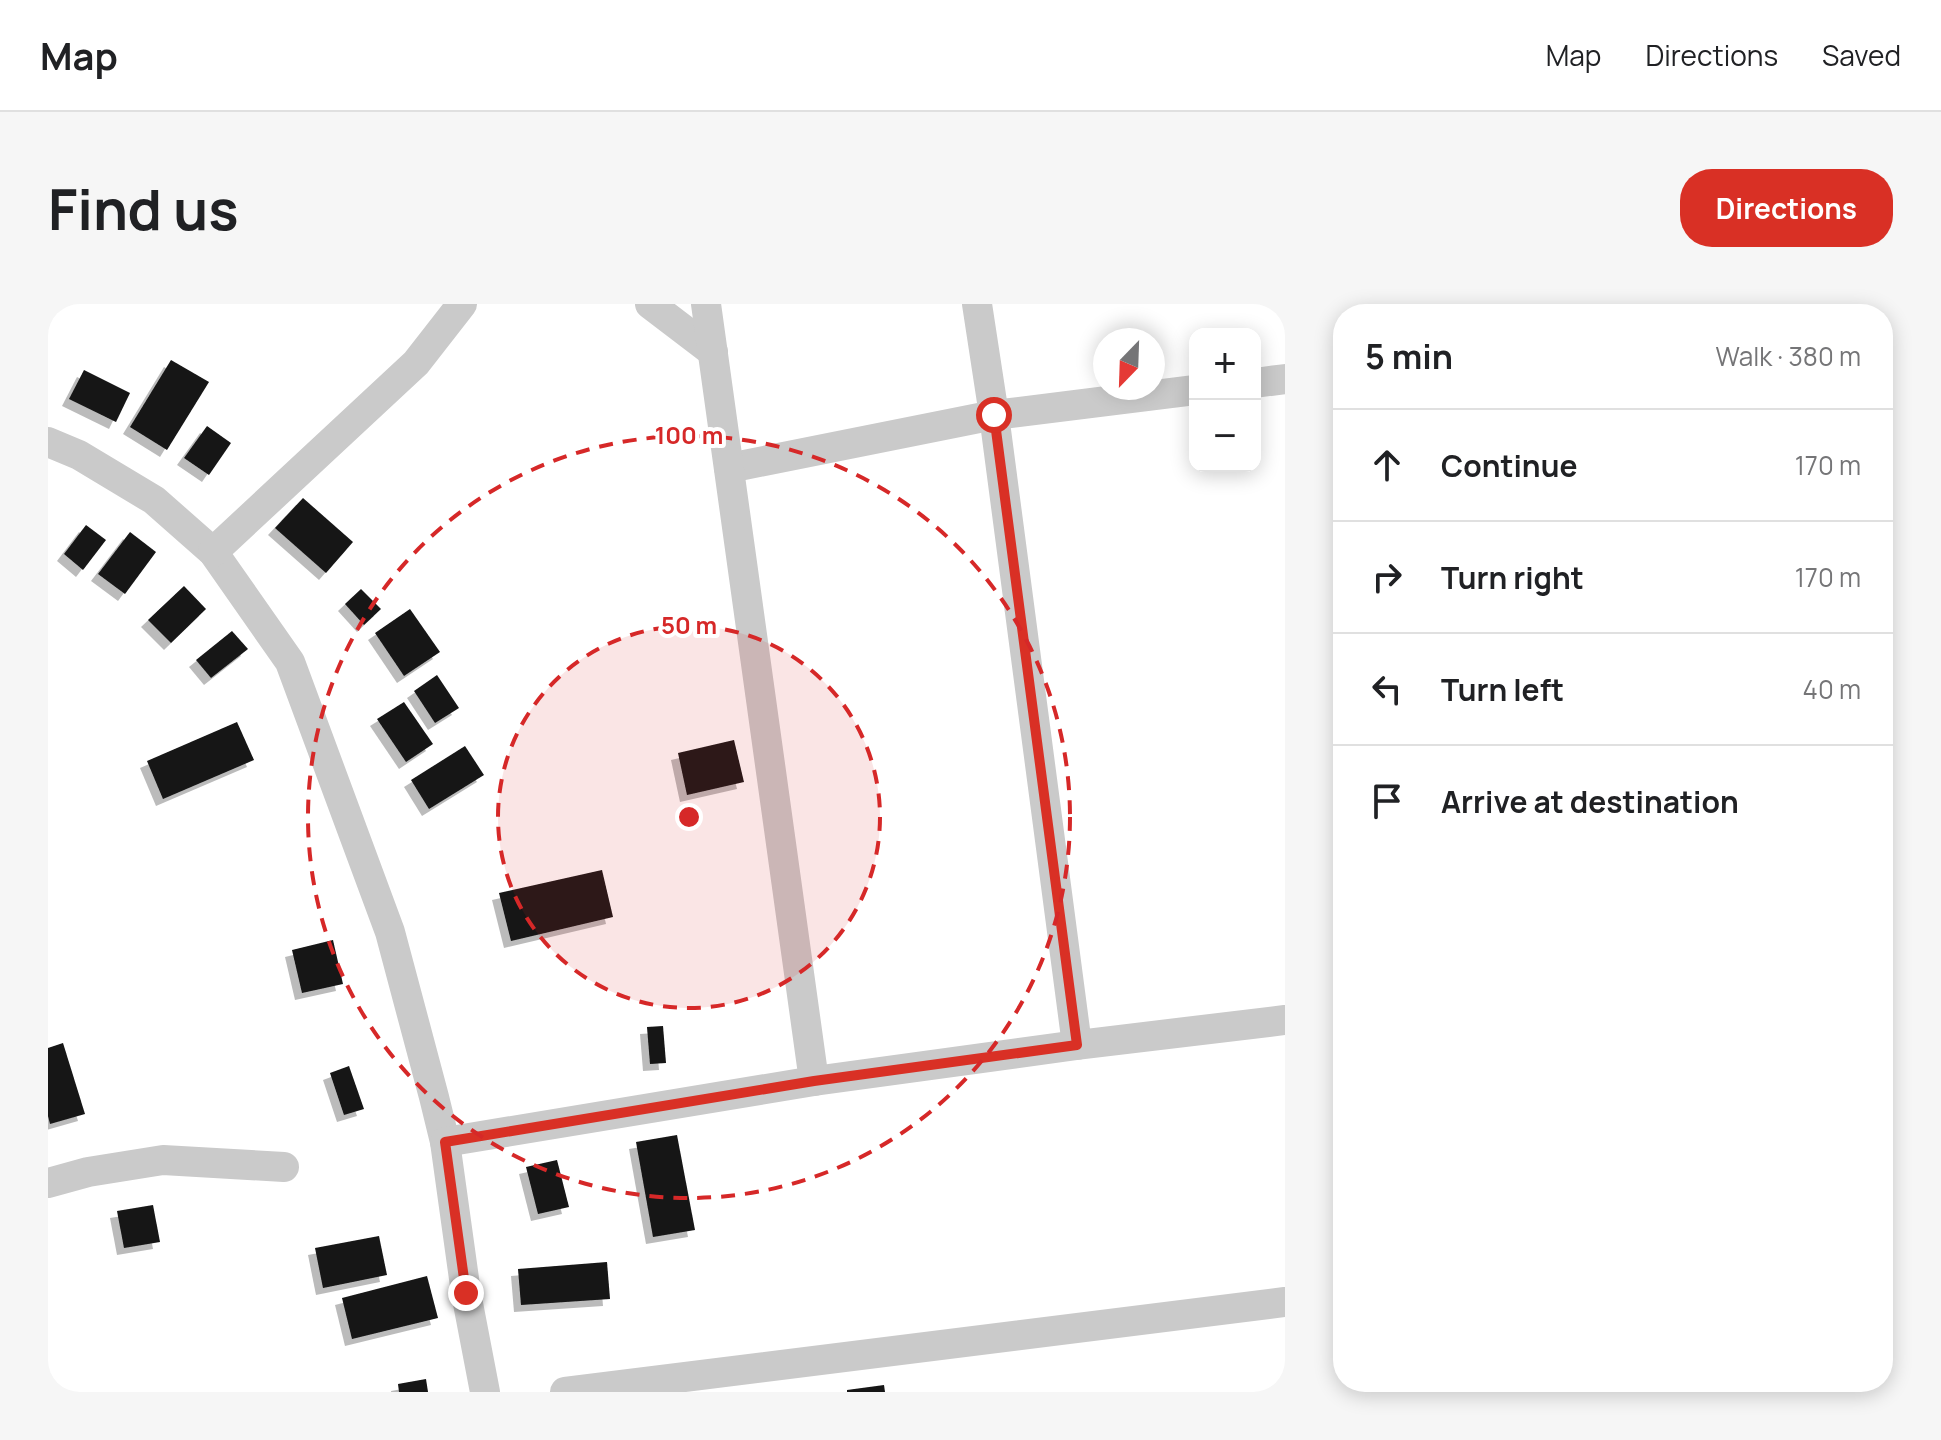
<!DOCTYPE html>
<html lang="en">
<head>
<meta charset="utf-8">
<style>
	body { margin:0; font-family:Manrope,sans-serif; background:#f6f6f6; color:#202124 }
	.controls { position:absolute; right:24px; top:24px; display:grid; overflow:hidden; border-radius:16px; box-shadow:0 4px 20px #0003 }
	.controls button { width:72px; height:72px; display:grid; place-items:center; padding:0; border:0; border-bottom:2px solid #e0e0e0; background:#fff; color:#202124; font:40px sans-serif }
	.compass { position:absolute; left:1045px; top:24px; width:72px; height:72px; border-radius:50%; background:#fff; box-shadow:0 4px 20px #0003; rotate:203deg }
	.stop { position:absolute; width:24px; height:24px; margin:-18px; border:6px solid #d93025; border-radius:50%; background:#fff }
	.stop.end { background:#d93025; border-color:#fff; box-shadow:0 2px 8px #0008 }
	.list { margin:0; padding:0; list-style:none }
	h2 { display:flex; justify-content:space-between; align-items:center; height:104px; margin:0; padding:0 32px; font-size:34px }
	h2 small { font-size:26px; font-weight:400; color:#757577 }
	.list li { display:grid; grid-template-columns:52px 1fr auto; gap:24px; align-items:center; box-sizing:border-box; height:112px; padding:0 32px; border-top:2px solid #e0e0e0 }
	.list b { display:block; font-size:30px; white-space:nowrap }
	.list em { font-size:26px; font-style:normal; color:#757577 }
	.icon { flex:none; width:44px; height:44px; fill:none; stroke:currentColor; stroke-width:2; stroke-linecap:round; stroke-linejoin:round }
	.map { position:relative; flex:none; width:1237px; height:1088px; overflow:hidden; border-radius:32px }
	header { display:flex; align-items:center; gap:48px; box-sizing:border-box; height:112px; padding:0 40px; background:#fff; border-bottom:2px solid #e0e0e0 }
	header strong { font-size:38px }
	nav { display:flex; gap:44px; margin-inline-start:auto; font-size:28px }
	.intro { display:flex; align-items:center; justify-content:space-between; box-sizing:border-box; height:192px; padding:0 48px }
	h1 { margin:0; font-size:56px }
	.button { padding:20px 36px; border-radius:32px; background:#d93025; color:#fff; font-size:28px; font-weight:700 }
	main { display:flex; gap:48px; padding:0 48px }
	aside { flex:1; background:#fff; border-radius:32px; box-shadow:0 4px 20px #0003 }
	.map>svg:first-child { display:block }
	.building { fill:#141414; filter:url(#shadow) }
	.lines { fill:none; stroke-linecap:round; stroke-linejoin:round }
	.street { stroke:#cacaca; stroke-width:30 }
	.route { stroke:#d93025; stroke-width:10 }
	.ring { fill:none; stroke:#d62828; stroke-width:4; stroke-dasharray:14 10 }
	.centre { fill:#d62828; stroke:#fff; stroke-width:4 }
	.ring-label { font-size:24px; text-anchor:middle; font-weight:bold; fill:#d62828; stroke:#fff; stroke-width:8; stroke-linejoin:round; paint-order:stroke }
</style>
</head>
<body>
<header>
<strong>Map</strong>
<nav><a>Map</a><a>Directions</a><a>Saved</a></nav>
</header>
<div class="intro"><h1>Find us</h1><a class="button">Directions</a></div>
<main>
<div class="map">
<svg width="1237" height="1088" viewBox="0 0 1237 1088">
	<defs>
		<filter id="shadow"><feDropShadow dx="-7" dy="7" stdDeviation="0" flood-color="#0004"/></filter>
	</defs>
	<rect width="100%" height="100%" fill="#fff"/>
	<!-- building -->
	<g class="building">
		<path d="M123,56l38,22 -42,68 -37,-23z"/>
		<path d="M36,66l46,23 -14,29 -47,-23z"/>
		<path d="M159,122l24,17 -22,32 -25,-17z"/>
		<path d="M255,194l50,44 -27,31 -51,-45z"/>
		<path d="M38,221l20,15 -23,30 -19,-16z"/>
		<path d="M82,228l26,20 -31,42 -27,-20z"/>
		<path d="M136,282l22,23 -35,34 -23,-23z"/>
		<path d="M313,285l20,20 -17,16 -19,-21z"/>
		<path d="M362,305l30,43 -36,24 -29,-43z"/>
		<path d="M184,327l16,18 -37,29 -15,-18z"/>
		<path d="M389,371l22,33 -24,15 -21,-32z"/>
		<path d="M356,398l29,42 -27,18 -29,-43z"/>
		<path d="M189,418l17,38 -91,39 -16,-38z"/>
		<path d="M686,436l10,42 -57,13 -9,-42z"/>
		<path d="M417,442l19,29 -55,34 -18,-29z"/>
		<path d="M554,566l11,47 -102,24 -12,-48z"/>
		<path d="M285,636l10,44 -41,9 -10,-43z"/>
		<path d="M615,722l3,37 -16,1 -3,-37z"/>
		<path d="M15,739l22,71 -35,10 -2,-8v-68z"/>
		<path d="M301,762l15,43 -20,6 -14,-42z"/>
		<path d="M629,831l18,95 -42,7 -17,-95z"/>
		<path d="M509,856l12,47 -31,7 -12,-47z"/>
		<path d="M105,901l7,37 -36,6 -7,-37z"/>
		<path d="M331,932l8,39 -64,13 -8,-40z"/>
		<path d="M559,958l3,37 -89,6 -3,-36z"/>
		<path d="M379,972l11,42 -86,21 -10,-41z"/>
		<path d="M378,1075l2,13h-29l-1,-8z"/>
		<path d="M836,1081l1,7h-38v-2z"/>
	</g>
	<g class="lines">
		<!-- street -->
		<g class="street">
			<path d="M602,0l63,48"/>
			<path d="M929,0l17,111 83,630"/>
			<path d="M1207,79l30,-4"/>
			<path d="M0,138l31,13 75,45 59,52 77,110 100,270 44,165 11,45 21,151 19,99"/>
			<path d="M681,164l265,-53 201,-25"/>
			<path d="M165,248l203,-189 46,-59"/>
			<path d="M766,777l263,-36 208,-25"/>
			<path d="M397,838l369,-61 -108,-777"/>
			<path d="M0,879l40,-11 75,-12 121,7"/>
			<path d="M517,1088l720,-90"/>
		</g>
	</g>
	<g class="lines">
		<!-- route -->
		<path class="route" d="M418,989l-21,-151 369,-61 263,-36 -83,-630"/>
	</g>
	<!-- distance rings -->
	<circle cx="641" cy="513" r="191" fill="#d62828" fill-opacity=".12"/>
	<g class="ring">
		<circle cx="641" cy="513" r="191"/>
		<circle cx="641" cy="513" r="381"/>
	</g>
	<circle cx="641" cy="513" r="12" class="centre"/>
	<g class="ring-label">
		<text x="641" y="140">100 m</text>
		<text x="641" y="330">50 m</text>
	</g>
</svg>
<div class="controls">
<button>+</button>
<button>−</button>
</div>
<svg class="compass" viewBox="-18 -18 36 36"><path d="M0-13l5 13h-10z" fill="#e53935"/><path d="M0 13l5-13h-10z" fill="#757577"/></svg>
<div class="stop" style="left:946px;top:111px"></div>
<div class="stop end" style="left:418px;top:989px"></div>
</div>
<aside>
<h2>5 min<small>Walk · 380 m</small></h2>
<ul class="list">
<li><svg class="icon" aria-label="ahead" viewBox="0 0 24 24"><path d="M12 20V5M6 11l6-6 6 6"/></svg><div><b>Continue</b></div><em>170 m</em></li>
<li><svg class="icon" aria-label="right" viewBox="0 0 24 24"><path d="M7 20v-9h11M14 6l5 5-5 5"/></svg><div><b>Turn right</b></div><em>170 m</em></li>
<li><svg class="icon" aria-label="left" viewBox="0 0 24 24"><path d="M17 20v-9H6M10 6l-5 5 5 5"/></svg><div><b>Turn left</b></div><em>40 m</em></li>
<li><svg class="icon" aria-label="arrive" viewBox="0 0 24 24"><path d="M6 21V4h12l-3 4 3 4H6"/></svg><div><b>Arrive at destination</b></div></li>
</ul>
</aside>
</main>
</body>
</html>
